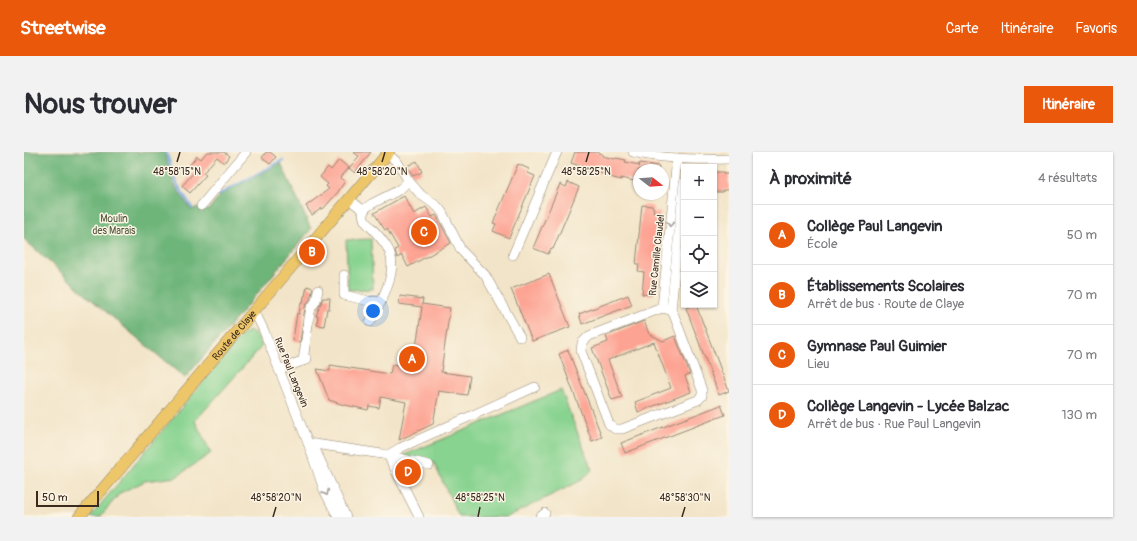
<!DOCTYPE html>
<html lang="fr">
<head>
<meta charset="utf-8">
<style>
	body { margin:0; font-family:Pangolin,sans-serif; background:#f2f2f3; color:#2b2b33 }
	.controls { position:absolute; right:12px; top:12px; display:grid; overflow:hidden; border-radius:0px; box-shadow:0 1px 3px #0004 }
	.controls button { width:36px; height:36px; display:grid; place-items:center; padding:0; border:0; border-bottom:1px solid #e1e1e2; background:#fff; color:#2b2b33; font:20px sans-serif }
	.compass { position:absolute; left:609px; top:12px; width:36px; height:36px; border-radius:50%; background:#fff; box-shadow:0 1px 3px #0004; rotate:107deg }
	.scale { position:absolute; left:12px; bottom:10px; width:63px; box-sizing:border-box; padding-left:4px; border:2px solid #3b2a1e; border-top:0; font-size:11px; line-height:14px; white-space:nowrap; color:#3b2a1e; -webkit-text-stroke:3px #fcf5e5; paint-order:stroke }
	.you { position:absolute; left:349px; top:159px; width:14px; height:14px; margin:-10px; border:3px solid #fff; border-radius:50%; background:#1a73e8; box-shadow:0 0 0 6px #1a73e833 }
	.badge { display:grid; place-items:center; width:26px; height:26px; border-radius:50%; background:#ea580c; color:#fff; font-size:13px; font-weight:700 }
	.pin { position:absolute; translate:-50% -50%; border:2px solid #fff; box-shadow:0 1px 4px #0006 }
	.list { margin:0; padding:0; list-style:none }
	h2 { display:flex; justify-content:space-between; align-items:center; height:52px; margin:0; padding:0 16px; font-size:17px }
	h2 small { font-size:13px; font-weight:400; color:#7c7c81 }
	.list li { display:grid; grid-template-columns:26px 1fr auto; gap:12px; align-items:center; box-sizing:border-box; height:60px; padding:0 16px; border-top:1px solid #e1e1e2 }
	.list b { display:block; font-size:15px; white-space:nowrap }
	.list p { margin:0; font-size:13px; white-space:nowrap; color:#7c7c81 }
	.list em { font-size:13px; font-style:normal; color:#7c7c81 }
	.icon { flex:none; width:22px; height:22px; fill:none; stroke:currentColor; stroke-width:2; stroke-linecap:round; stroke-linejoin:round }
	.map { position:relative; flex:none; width:705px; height:365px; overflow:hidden; border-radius:0px }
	header { display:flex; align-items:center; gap:24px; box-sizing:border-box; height:56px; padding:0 20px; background:#ea580c; color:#fff }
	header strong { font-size:19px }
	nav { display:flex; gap:22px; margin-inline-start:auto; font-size:14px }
	.intro { display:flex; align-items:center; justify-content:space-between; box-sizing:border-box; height:96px; padding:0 24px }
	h1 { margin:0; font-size:28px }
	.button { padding:10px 18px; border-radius:0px; background:#ea580c; color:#fff; font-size:14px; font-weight:700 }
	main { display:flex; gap:24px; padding:0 24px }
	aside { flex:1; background:#fff; border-radius:0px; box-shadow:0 1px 3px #0004 }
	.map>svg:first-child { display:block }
	.green { fill:#88d390; stroke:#627e57 }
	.forest { fill:#6eb57a; stroke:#54704c }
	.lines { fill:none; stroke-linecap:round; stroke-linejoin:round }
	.stream { stroke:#76ade5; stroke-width:2.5 }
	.building { fill:#fda393 }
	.minor-casing { stroke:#968773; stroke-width:10 }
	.major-casing { stroke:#968773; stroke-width:12 }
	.minor { stroke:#fff; stroke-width:9 }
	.major { stroke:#ecc669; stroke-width:11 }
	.oneway { stroke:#a79f9a }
	.ticks { fill:none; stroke:#3b2a1e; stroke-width:1.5 }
	.labels { text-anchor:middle; stroke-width:3; stroke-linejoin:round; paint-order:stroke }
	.park-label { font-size:10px; fill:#4e543a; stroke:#fcf5e5 }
	.street-label { font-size:10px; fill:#3b2a1e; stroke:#fcf5e5 }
	.ticks-label { font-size:10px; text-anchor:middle; fill:#3b2a1e; stroke:#fcf5e5; stroke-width:3; stroke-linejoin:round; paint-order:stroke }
</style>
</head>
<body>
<header>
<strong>Streetwise</strong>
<nav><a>Carte</a><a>Itinéraire</a><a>Favoris</a></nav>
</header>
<div class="intro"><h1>Nous trouver</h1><a class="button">Itinéraire</a></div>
<main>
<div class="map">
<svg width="705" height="365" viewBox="0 0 705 365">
	<rect width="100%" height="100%" fill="#fcf5e5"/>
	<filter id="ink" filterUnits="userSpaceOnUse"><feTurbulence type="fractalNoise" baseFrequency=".025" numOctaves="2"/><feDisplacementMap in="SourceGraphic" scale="8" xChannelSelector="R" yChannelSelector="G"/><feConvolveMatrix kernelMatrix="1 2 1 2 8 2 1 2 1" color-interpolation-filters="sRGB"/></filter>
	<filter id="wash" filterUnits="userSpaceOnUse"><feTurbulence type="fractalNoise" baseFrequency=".012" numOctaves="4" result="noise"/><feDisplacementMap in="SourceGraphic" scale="16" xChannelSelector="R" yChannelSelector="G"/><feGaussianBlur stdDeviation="0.9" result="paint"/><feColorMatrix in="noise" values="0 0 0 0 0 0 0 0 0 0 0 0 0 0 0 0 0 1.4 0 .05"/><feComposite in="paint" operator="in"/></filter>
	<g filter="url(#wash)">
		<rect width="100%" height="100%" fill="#f2e4c8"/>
		<!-- green -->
		<g class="green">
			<path d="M347,87l2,50 -25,1 -2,-50z"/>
			<path d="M226,179l6,3 6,12 -67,75 16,32 -35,24 -31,4 -25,12 -20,24h-10l153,-183z"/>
			<path d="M537,238l31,80 -10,10 -75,37h-48l-25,-54 -32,-7z"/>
		</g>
		<!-- forest -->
		<path class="forest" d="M0,0h140l10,32 17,26 9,-4 7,5 13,-16 61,-32 30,66 -70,84 -56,65 -99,-83 -62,-56z"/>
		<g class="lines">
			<!-- stream -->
			<g class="stream">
				<path d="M142,0l11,32 15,24"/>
				<path d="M194,43l65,-35"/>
			</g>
		</g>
		<g id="blocks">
			<!-- building -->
			<g class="building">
				<path d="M183,0h17l5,4 -5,7 -7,-6 -14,16 3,2 -16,18 -8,-7 13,-15 -6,-5 8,-10 4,3z"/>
				<path d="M242,0h4l6,5 -6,7 -8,-6z"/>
				<path d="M329,0h18l-16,21 -6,-5 -9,10 5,3 -7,11 -15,17 -1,-1 -10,7 -6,-9 23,-17 -3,-3 2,-2 -8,-7 8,-10 3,3 8,-10 10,8 10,-12z"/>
				<path d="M551,0h21l6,2v2l13,3 1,-1 10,2 -1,2 14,3v2l1,-4 19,3 -1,4h-19v12l-18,-4v2l-11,-3v-2l-14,-3v1l-11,-3 1,-2 -15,-5z"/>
				<path d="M393,9l5,11 -9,4 -6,-10z"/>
				<path d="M494,12l11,5 -1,4 7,3 -26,62 -16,-7 3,-7 -3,-1z"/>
				<path d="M690,20h9v2h6v16h-6v2h-9z"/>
				<path d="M544,30l11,5 -26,62 -2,-1 -3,6 -15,-6 27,-64 6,3z"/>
				<path d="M380,44l10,18 12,-7 6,10 4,-2 15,28 -43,24 -6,-12 -5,3 -2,-8 3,-2 -11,-19 -2,1 -11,-17z"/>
				<path d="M618,53l10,1v1l2,1 -1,4h7l-8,83 -10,-1 2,-22 -6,-1 1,-7h-3z"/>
				<path d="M525,122l21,53 -38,14 -21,-52z"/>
				<path d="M283,134l6,2 -3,11 -5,8 -5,35 -6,-1 -1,-1 4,-27 2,1 2,-11h2l1,-7h1z"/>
				<path d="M604,143l4,10 -50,19 -3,-10z"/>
				<path d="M376,144l23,3 -1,5 28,4 -9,64 29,4 -3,19 -28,-4 -6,33 -34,16 7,-38 -25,-5 -2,11 -10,-2 -1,4 -27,-6 -12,-4 -12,-31 13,2v-6l60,9 2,-10 21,4 9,-61 -23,-3z"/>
				<path d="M299,146h7l-1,11h-2l-3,17 -7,-1 1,-9h-2z"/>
				<path d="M670,153h2l33,86 -10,4 -33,-87z"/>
				<path d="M620,169l5,13 14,7 12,-5 15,38 -5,2 6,16 -53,20 -3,-10 36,-14 -17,-46 -46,18 14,37 -10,3 -20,-52 16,-6 -2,-6z"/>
				<path d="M544,198l34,87 -10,4 -33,-87z"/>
				<path d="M697,253l4,10 -100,38 -4,-10z"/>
			</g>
		</g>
	</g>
	<g filter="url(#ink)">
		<use href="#blocks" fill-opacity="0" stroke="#968773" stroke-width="1"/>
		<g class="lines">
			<defs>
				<g id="minor">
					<path d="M609,0c31,7 64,8 96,7"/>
					<path d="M384,28l13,15 16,11 5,6 19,38 24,25 35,62"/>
					<path d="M325,47l15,12"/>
					<path d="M177,54l45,-54"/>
					<path d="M489,103l44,-103"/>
					<path d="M320,123v20l25,6 12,1"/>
					<path d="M638,156l9,2 3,5 28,75v6l-4,4 -76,29h-7l-6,-5 -28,-73 1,-8 7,-7z"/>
					<path d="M638,156l15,-150"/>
					<path d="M230,158l10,21 44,112 16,47 14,27"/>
					<path d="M647,158l13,-128"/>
					<path d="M346,170c11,-21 31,-52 17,-75 -6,-10 -15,-18 -22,-26 -1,-3 -3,-6 -1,-10 5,-11 37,-16 44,-31l-10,-17 -10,-9"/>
					<path d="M279,209l6,-43 2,-10 5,-7 2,-11"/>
					<path d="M255,218l28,-11"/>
					<path d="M284,291l74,11 47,11"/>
					<path d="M292,299l30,66"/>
					<path d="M395,365l-31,-62 12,-7 135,-61"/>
					<path d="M516,365l5,-4"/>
				</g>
				<g id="major">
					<path id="s1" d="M55,365l310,-365"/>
				</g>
			</defs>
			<!-- minor casing -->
			<use href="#minor" class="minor-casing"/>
			<!-- major casing -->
			<use href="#major" class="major-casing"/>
			<!-- minor -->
			<use href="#minor" class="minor"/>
			<!-- major -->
			<use href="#major" class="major"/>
		</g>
		<!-- one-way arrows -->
		<defs><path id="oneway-chevron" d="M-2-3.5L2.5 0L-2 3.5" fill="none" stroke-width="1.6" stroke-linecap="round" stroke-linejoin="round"/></defs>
		<g class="oneway">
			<use href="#oneway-chevron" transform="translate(646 72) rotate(96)"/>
			<use href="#oneway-chevron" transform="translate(302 341) rotate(64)"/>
		</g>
	</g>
	<!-- ticks -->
	<path class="ticks" d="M153,10l3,-10M358,10l3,-10M562,10l3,-10M249,365l3,-10M454,365l2,-10M658,365l3,-10"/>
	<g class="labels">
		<!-- park labels -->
		<g class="park-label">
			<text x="90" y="70">Moulin<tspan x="90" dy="12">des Marais</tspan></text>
		</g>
		<!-- street labels -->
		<g class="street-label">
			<text transform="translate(632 103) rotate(-84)" y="4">Rue Camille Claudel</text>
			<text dy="4" stroke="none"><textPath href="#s1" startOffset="239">Route de Claye</textPath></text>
			<text transform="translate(268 220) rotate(68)" y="4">Rue Paul Langevin</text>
		</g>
	</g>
	<g class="ticks-label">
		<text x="153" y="23">48°58'15"N</text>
		<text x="358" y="23">48°58'20"N</text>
		<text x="562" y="23">48°58'25"N</text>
		<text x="252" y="349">48°58'20"N</text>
		<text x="456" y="349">48°58'25"N</text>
		<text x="661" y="349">48°58'30"N</text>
	</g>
</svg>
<div class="controls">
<button>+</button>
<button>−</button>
<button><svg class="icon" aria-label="locate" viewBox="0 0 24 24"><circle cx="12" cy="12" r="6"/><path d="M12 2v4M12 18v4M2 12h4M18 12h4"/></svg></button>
<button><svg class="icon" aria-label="layers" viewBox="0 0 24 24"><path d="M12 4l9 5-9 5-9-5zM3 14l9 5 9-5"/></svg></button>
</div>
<svg class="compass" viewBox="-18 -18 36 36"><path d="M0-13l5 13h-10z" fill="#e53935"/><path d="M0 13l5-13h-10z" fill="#7c7c81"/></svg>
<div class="scale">50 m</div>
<div class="you"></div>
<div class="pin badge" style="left:388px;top:207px">A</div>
<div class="pin badge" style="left:288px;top:100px">B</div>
<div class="pin badge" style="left:400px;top:80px">C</div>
<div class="pin badge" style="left:384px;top:320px">D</div>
</div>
<aside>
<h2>À proximité<small>4 résultats</small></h2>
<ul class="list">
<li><span class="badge">A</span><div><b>Collège Paul Langevin</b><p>École</p></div><em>50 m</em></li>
<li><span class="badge">B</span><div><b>Établissements Scolaires</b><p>Arrêt de bus · Route de Claye</p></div><em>70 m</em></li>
<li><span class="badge">C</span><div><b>Gymnase Paul Guimier</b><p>Lieu</p></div><em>70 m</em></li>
<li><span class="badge">D</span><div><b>Collège Langevin - Lycée Balzac</b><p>Arrêt de bus · Rue Paul Langevin</p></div><em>130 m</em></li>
</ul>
</aside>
</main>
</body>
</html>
